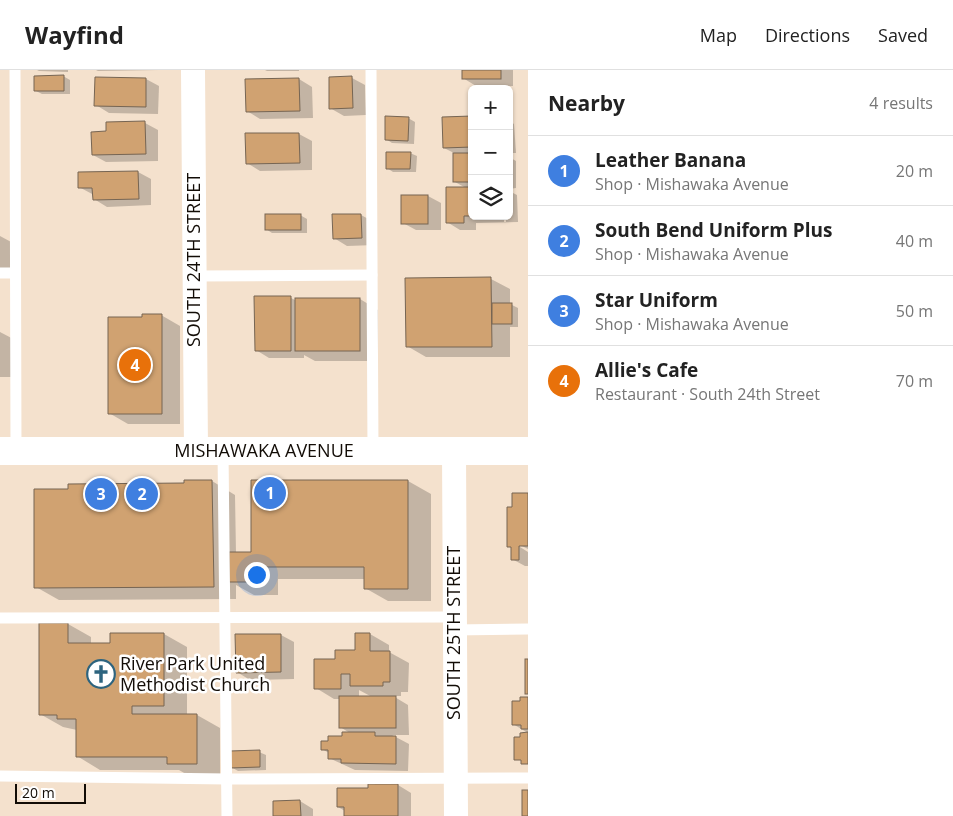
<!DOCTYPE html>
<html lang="en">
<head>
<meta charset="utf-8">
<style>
	body { margin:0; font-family:"Open Sans",sans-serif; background:#f6f6f6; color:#222 }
	.controls { position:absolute; right:15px; top:15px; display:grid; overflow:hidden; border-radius:8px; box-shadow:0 1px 4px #0004 }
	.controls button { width:45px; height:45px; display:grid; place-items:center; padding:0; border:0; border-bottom:1px solid #e0e0e0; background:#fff; color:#222; font:25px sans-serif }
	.scale { position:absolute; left:15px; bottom:12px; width:71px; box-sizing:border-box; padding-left:5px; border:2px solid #120c06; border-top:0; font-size:14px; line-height:18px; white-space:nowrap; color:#120c06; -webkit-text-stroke:4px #fff; paint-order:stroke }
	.you { position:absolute; left:256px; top:504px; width:18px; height:18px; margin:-12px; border:4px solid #fff; border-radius:50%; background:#1a73e8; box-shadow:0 0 0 8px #1a73e833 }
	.badge { display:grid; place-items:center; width:32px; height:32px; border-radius:50%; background:#111827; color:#fff; font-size:16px; font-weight:700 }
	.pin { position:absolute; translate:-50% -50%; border:2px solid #fff; box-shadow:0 1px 5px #0006 }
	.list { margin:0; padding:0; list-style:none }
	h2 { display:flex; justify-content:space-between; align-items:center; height:65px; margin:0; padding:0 20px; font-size:21px }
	h2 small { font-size:16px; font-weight:400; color:#767676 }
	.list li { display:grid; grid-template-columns:32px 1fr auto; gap:15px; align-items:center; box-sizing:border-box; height:70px; padding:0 20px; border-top:1px solid #e0e0e0 }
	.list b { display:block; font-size:19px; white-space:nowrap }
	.list p { margin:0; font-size:16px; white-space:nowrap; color:#767676 }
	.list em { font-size:16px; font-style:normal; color:#767676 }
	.icon { flex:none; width:28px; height:28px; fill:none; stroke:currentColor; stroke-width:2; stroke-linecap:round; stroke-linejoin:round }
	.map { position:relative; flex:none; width:528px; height:746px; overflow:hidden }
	header { display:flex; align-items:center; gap:30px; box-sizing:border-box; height:70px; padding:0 25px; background:#fff; border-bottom:1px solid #e0e0e0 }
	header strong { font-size:24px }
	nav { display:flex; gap:28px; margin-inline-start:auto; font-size:18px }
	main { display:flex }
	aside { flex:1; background:#fff }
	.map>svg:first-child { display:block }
	.shadow { fill:#0003; fill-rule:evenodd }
	.building { fill:#d0a271; stroke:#766553 }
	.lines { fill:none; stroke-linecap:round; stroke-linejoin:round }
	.service { stroke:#fff; stroke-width:11 }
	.minor { stroke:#fff; stroke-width:24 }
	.secondary { stroke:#fff; stroke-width:28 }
	.labels { text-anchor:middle; stroke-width:5; stroke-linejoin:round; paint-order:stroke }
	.street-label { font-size:18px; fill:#120c06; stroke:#fff }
	.poi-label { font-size:18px; fill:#120c06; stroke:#fff; text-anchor:start }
</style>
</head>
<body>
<header>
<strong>Wayfind</strong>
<nav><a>Map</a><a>Directions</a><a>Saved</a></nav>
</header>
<main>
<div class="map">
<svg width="528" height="746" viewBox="0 0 528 746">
	<rect width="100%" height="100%" fill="#f4e1cd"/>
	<!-- shadow -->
	<g class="shadow">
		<path d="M37,0h31v2l-29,-1z"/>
		<path d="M96,0h63l-61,1z"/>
		<path d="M265,0h34v1h-32z"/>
		<path d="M463,0h50v16h-37l-13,-8z"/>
		<path d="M63,6l7,4v14h-28l-6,-3z"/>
		<path d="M330,8h22l13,7 1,30 -22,1 -14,-8z"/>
		<path d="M146,9l13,7 -1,28 -49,-1 -13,-8z"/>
		<path d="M299,9l13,8 1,31 -53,1 -13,-8z"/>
		<path d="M472,47v99h32v6h2v-6h3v-25l8,4 1,27 -42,1v7h-16l-13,-8 19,-34 -11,-6 -1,-29 -10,-5z"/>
		<path d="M408,48l7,4 -1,22 -22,-1 -6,-4z"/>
		<path d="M509,51l5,3 2,29h-7z"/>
		<path d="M145,53l13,7v31l-52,1 -13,-7 15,-22z"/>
		<path d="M299,64l13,7v29l-52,1 -13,-8z"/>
		<path d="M410,83l7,3 -1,16h-23l-6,-4z"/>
		<path d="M509,87l7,4v27l-7,1z"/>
		<path d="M138,102l13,7v26l-44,2 -13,-8v-4l-15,-8z"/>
		<path d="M428,126l13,7v27h-25l-13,-7z"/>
		<path d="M300,145l7,4v14h-35l-6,-4z"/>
		<path d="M361,145l13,7 1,23 -28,1 -13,-8z"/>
		<path d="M0,166l13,7 1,27h-14z"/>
		<path d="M491,209l19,10v15l8,4v19h-8v30h-84l-19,-11z"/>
		<path d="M291,228l6,3 63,-2 18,11v51h-63l-11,-6v3h-35l-13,-8z"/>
		<path d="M161,245l19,11v98h-52l-19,-11 35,-94z"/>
		<path d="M0,262l19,10v35h-19z"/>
		<path d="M212,411l23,14 1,58h17v-72h155l23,13v107h-43l-23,-13v-9h-87v16h-24l-18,-10v14l-177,1 -23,-13 33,-97z"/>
		<path d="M528,425v54l-8,-4v2l8,5v14h-3l-13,-7v-11l-4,-2 6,-38z"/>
		<path d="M68,554l23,13v7h20l53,-10 23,13v68h10l23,13v48l-29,1 -12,-7h-79l-23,-14v-26l-14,-3 -23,-13z"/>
		<path d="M356,564h14l19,11v7l20,11 -1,29h-7v4h-8l15,9 1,30h-17l17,9 -1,27 -53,-1 -26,-12v-5l-7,-4 28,-16 -10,-6v-28h-6l-18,-11 20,-28 20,-9zM359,620l13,7h-13z"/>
		<path d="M281,565l13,7v37l-44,1 -13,-8z"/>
		<path d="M528,628v35l-15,-9 8,-22z"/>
		<path d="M259,682l7,3v15l-28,1 -7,-4z"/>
		<path d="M369,715h29l13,8v23h-66v-5l-7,-4 31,-17z"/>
		<path d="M300,731l13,8v7h-39v-14z"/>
	</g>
	<!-- building -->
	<g class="building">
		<rect x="462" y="0" width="39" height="9"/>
		<path d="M64,5v16h-30v-15z"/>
		<path d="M352,6l1,32 -24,1v-32z"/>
		<path d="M95,7l51,1v29l-52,-1z"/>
		<path d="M299,8l1,33 -54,1 -1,-33z"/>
		<path d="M385,46l24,1 -1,24 -23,-1z"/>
		<path d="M472,46v31l-29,1 -1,-31z"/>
		<path d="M145,51l1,33 -54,1 -1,-23 15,-1v-9z"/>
		<path d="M245,63h54l1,30 -54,1z"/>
		<path d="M386,82h25l-1,17h-24z"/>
		<rect x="453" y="83" width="19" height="29"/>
		<path d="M138,101l1,28 -46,1 -1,-12h-14v-16z"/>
		<path d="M446,117h26l1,29h-9v7h-18z"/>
		<rect x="401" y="125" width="27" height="29"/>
		<rect x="265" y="144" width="36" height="16"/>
		<path d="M332,144h29l1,24 -29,1z"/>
		<path d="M491,207l1,70h-86l-1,-69z"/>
		<path d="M254,226h37v55h-36z"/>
		<rect x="295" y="228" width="65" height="53"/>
		<rect x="492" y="233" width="20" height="21"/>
		<path d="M142,244h20v100h-54v-97h34z"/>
		<path d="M184,410h28l2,107 -180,1v-99h34v-5l116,-1z"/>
		<path d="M251,410h157v109h-44v-22h-109v15h-26v-30h22z"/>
		<path d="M512,423h16v53h-9v14h-8v-13h-4v-40h5z"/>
		<path d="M39,553h29v20h42v-10h54v73h-32v8h65v50h-30v-7h-91v-38h-19v-4h-18z"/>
		<path d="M355,563h15v18h20v31h-7v4h-33v-12h-9v15h-27v-30h21v-9h20z"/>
		<path d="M235,564h46v38l-45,1z"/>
		<rect x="525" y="589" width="3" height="35"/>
		<rect x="339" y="626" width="57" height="32"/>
		<path d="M520,627h8v32h-7v-4h-9v-24h8z"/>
		<path d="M342,662h33v4h21v28l-55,-1v-4h-13v-9h-7v-9h7v-5h14z"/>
		<path d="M528,662v32h-7v-4h-7v-23h6v-4z"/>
		<path d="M260,680v17l-30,1v-17z"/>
		<path d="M368,714h30v32h-54v-9h-7v-19h31z"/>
		<rect x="522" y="720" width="6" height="26"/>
		<path d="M300,730l1,16h-28v-15z"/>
	</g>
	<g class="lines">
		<!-- service -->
		<g class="service">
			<path d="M15,0l1,381"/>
			<path d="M371,0l2,381"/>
			<path d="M0,203h14"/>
			<path d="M195,206l177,-1"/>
			<path d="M223,381l4,365"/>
			<path d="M0,548l453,-1"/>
			<path d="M453,560l75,-1"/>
			<path d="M0,706l227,3 301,-1"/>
		</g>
		<!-- minor -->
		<g class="minor">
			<path d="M193,0l3,381"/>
			<path d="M454,381l2,365"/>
		</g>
		<!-- secondary -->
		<path class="secondary" d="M0,381h528"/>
	</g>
	<!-- icons -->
	<defs>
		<symbol id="church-ring" viewBox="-11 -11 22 22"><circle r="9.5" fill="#fff" stroke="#2d647f" stroke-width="1.5"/><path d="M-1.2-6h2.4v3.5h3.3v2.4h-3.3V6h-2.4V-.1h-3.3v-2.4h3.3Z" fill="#2d647f"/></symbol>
	</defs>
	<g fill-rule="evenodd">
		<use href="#church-ring" x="85" y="588" width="32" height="32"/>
	</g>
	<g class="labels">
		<!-- street labels -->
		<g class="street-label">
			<text transform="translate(194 190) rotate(-90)" y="6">SOUTH 24TH STREET</text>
			<text x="264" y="387">MISHAWAKA AVENUE</text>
			<text transform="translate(454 563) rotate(-90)" y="6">SOUTH 25TH STREET</text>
		</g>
		<!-- poi labels -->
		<g class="poi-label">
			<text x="120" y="600">River Park United<tspan x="120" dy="21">Methodist Church</tspan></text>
		</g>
	</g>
</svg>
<div class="controls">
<button>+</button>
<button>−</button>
<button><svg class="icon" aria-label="layers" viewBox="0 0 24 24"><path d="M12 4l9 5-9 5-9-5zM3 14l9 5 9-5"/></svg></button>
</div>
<div class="scale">20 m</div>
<div class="you"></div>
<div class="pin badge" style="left:270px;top:423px;background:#3f7fe0">1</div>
<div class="pin badge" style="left:142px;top:424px;background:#3f7fe0">2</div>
<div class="pin badge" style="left:101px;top:424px;background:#3f7fe0">3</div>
<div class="pin badge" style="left:135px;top:295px;background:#e8710a">4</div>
</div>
<aside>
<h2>Nearby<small>4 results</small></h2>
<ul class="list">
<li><span class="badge" style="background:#3f7fe0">1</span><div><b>Leather Banana</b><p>Shop · Mishawaka Avenue</p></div><em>20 m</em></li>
<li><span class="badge" style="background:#3f7fe0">2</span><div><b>South Bend Uniform Plus</b><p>Shop · Mishawaka Avenue</p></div><em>40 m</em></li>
<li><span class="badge" style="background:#3f7fe0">3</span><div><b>Star Uniform</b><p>Shop · Mishawaka Avenue</p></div><em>50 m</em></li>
<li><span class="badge" style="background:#e8710a">4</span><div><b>Allie's Cafe</b><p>Restaurant · South 24th Street</p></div><em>70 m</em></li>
</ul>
</aside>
</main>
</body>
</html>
